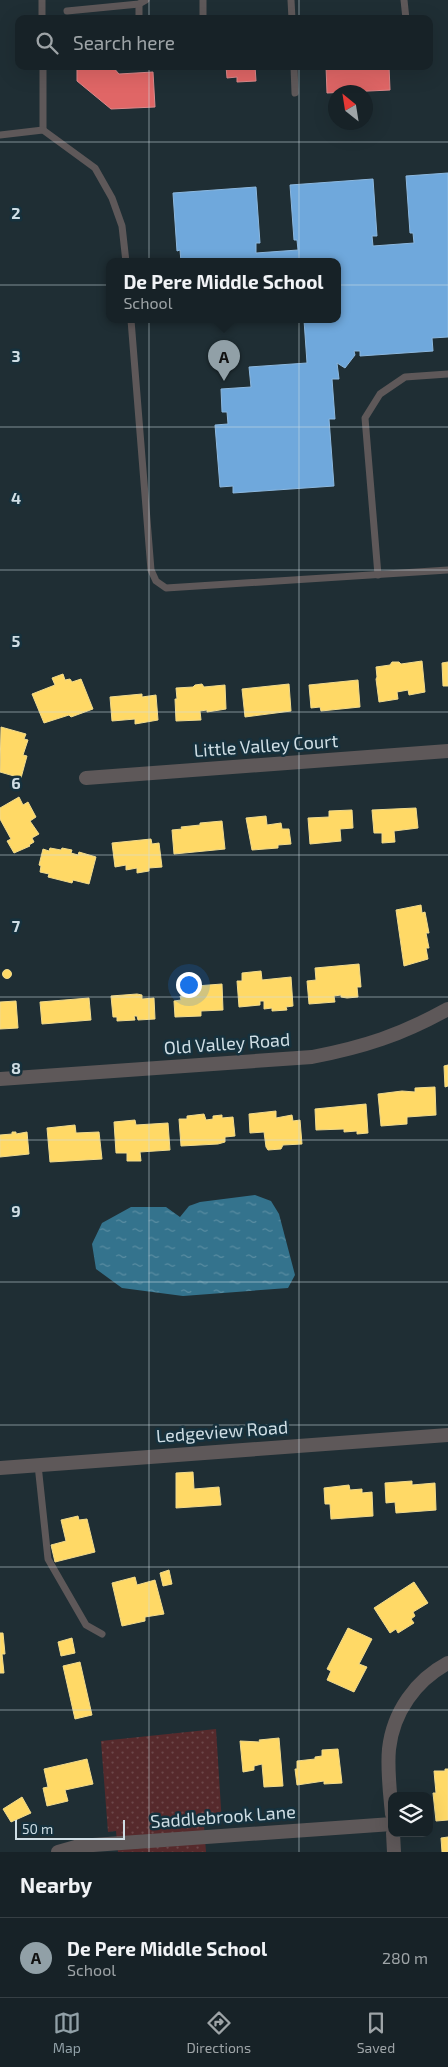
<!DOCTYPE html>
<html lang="en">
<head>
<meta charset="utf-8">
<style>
	body { margin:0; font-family:"Exo 2",sans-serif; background:#242f33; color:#f1f3f6 }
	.controls { position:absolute; right:15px; bottom:15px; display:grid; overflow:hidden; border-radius:10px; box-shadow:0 5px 20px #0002 }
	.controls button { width:45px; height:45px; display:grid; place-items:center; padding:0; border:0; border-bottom:1px solid #363f44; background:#172227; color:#f1f3f6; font:25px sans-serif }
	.compass { position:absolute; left:328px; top:85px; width:45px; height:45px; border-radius:50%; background:#172227; box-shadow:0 5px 20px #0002; rotate:330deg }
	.scale { position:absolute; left:15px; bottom:12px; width:110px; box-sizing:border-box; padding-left:5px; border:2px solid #cfdee5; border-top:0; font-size:14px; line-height:18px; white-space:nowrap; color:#cfdee5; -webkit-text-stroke:4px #16313d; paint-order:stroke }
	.you { position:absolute; left:188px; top:984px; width:18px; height:18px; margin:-12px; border:4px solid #fff; border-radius:50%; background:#1a73e8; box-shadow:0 0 0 8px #1a73e833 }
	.badge { display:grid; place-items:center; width:32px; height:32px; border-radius:50%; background:#91a0a7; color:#111; font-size:16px; font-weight:700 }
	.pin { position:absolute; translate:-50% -41px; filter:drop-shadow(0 1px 2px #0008) }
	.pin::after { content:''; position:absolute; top:26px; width:18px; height:15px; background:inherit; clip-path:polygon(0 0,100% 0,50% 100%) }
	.popup { position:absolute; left:106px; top:258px; width:235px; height:65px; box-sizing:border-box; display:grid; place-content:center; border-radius:10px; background:#172227; filter:drop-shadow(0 1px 4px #0005); font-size:16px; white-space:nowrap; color:#9ea4a7 }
	.popup b { font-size:19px; color:#f1f3f6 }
	.popup::after { content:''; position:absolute; left:50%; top:100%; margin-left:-10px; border:10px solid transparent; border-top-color:#172227 }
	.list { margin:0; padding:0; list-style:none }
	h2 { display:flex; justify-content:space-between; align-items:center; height:65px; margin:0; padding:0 20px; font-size:21px }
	h2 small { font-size:16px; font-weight:400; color:#9ea4a7 }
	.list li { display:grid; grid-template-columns:32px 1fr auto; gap:15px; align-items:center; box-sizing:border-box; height:80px; padding:0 20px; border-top:1px solid #363f44 }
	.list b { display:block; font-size:19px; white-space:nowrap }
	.list p { margin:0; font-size:16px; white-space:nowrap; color:#9ea4a7 }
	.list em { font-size:16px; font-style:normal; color:#9ea4a7 }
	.icon { flex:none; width:28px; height:28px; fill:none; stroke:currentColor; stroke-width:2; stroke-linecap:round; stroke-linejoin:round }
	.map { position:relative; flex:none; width:448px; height:1852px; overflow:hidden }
	.search { position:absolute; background:#172227; box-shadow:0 5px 20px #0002; left:15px; right:15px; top:15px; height:55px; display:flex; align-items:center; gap:12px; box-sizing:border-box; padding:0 18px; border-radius:10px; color:#9ea4a7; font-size:19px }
	.sheet { height:145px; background:#172227 }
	nav { display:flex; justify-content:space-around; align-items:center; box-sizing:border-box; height:70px; border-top:1px solid #363f44; background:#172227; font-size:14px; color:#9ea4a7 }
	nav a { display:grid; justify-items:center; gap:2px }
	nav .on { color:#91a0a7 }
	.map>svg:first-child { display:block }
	.park { fill:url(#park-dots) }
	.water { fill:url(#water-ripples) }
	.homes { fill:#ffd966; stroke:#f1da8c }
	.shops { fill:#e06666; stroke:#db8a8c }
	.schools { fill:#6fa8dc; stroke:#8cb8df }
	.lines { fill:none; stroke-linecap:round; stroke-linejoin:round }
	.lane { stroke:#5e5859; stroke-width:7 }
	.street { stroke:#5e5859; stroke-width:14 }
	.grid { fill:none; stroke:#cfdee5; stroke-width:1; stroke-opacity:0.55 }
	.labels { text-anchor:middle; stroke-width:5; stroke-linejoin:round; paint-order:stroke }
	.street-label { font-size:18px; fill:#cfdee5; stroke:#16313d }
	.grid-label { font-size:16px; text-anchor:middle; font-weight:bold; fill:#cfdee5; stroke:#16313d; stroke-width:5; stroke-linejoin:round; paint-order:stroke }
</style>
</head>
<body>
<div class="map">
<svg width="448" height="1852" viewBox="0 0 448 1852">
	<defs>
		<pattern id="park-dots" width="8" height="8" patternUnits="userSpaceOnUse" patternTransform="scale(1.25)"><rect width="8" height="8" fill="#562a2c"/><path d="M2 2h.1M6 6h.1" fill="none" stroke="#6d484a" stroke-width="1.8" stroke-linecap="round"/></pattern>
		<pattern id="water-ripples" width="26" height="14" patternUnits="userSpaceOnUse" patternTransform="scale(1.25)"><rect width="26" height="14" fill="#34738d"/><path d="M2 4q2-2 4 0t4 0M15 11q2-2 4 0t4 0" fill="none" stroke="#5a8da2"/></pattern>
	</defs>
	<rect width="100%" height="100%" fill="#1f2e34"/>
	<!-- park -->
	<path class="park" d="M216,1729l6,95 -18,2 2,26h-88l-2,-21 -8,1 -7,-91z"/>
	<!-- water -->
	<path class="water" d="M255,1195l16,6 8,13 16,61 -7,13 -105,8 -61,-8 -26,-19 -4,-25 10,-21 29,-16h35l14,10 9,-11 11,-4z"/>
	<!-- homes -->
	<g class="homes">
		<path d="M422,661l3,31 -16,3 -1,-5 -11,2 1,7 -19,3 -3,-23 1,-2 -1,-10 14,-2 2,-3h7l2,2z"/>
		<path d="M448,662v24h-5l-1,-23z"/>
		<path d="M63,674l2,6 5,-1 2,3 9,-3 12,30 -22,8 -2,-2 -25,8 -12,-29 23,-9 -3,-7z"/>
		<path d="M358,680l2,27 -39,4 -1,-4 -9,1 -2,-23z"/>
		<path d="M202,684l2,3 21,-2 1,24 -19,3v-2l-7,1 1,9 -25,1 -1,-22h2l-1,-11 17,-1 2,-2z"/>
		<path d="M289,684l2,27 -46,6 -3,-28z"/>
		<path d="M142,694v3l14,-2 2,25 -23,4v-5l-23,2 -2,-24z"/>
		<path d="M1,727l25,7 -2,5 4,1 -5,15 4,1 -6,22 -21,-6z"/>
		<path d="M19,797l4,8 5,-3 8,15 -6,4 9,13 -7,4 2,4 -5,3 1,1 -16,7 -7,-12 4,-2 -11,-20v-11z"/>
		<path d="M416,808l2,20 -24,3 1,11 -13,1v-10h-8l-2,-23z"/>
		<path d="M352,810l1,18 -13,1 1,12 -31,3 -2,-26 21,-1v-6z"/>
		<path d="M266,816l1,9 14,-2 1,6h7l2,15 -13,1v3l-26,2 -6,-32z"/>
		<path d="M222,821l3,28 -51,5 -2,-24 10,-1 -1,-2 19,-2v-2z"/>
		<path d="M151,839l1,5 7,-1 3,24 -13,1v3l-12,2v-5l-11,2v-5l-11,2 -3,-24z"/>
		<path d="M50,848l11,2 1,-2 10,2 -1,3 7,2 1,-3 17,5 -7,27 -16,-4 -1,3 -24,-6 1,-3 -9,-2 1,-6 -2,-1 4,-16 6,2z"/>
		<path d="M421,905l1,8 3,-1 4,21h-3l3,15h-3l2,11 -24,7 -8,-56z"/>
		<path d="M359,964l2,23h-4l1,10 -11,1 -6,-1v-2l-7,1 1,6 -26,2 -2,-23 9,-1 -1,-12z"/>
		<circle cx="7" cy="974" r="4.5"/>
		<path d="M261,971l1,9 29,-3 2,29 -7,1 1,3 -15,1v-3l-8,1v-8h-4v4l-21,2 -2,-26h5v-8z"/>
		<path d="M222,984l1,26 -22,1v5l-26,1 -1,-16 7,-1 -1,-4h4l-1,-9z"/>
		<path d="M137,994l5,1v4l12,-1 1,21 -17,1 -1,-4h-3l1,4 -18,1v-4h-4l-2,-21z"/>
		<path d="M89,998l2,22 -49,4 -2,-22z"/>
		<path d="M16,1001l2,27 -18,1v-27z"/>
		<path d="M448,1065v21l-3,1 -1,-21z"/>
		<path d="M435,1087l1,28 -29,2v7l-26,2 -3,-32 24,-3 13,1v-4z"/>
		<path d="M366,1104l2,29 -11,1v-3l-13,1v-3l-28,1 -1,-21z"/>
		<path d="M276,1111v7l16,-3 1,6 7,-1 2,24 -19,1 -2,4 -13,1 -2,-3 -2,-15 -14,1 -1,-19z"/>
		<path d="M204,1114l2,6 7,-1v-3l9,-1v3l11,-1 2,19 -10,1v5l-7,2 -37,2 -2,-27h8v-3z"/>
		<path d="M135,1120l1,5 32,-2 2,27 -30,2 1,9h-14v-8h-11l-2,-31z"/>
		<path d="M75,1125l1,8 23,-1 3,27 -52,3 -3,-34z"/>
		<path d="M12,1132h4v2l11,-2 2,22 -29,3v-22l12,-1z"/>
		<path d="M193,1472l1,17 25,-2 2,18 -45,3v-35z"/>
		<path d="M412,1481v4l23,-2 1,27 -40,3 -1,-11 -9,1 -1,-20z"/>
		<path d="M349,1485l1,5 12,-1v4l10,-1 1,24 -42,3 -1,-15h-5l-1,-16z"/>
		<path d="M78,1516l1,4 8,-1 8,33 -40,10 -4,-17 15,-4 -5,-21z"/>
		<path d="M169,1570l3,14 -9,2 -3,-13z"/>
		<path d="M135,1577l2,8 18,-5 9,34 -19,3v4l-23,5 -10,-43z"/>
		<path d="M414,1582l14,21 -15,9 2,4 -4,3 3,4 -16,10 -2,-4 -6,4 -16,-25z"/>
		<path d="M348,1628l24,11 -13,25 8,3 -13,25 -27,-12 4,-9 -4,-2z"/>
		<path d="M0,1633h3l2,21h-3l2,19h-4z"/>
		<path d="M72,1638l3,15 -14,3 -3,-14z"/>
		<path d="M80,1662l12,53 -17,4 -12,-53z"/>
		<path d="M279,1738l4,48 -19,1 -2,-23 -8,2v4l-11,2 -3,-31 20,1 -1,-2z"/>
		<path d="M338,1749l4,34 -18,1v-3l-27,4 -2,-16h2v-8l18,-2v-2l7,-1v-6z"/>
		<path d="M87,1759l6,25 -28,6 3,11 -21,5 -4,-18 5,-1 -4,-18z"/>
		<path d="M445,1769h3v51l-12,1 -3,-28h3l-2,-22h11z"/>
		<path d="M22,1797l9,16 -20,9 -8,-13z"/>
		<path d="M448,1837v15h-6l-1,-14z"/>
	</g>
	<!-- shops -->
	<g class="shops">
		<path d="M77,66h35l7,8 34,-2 2,35 -44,2 -34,-28z"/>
		<path d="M226,66h29l1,15 -19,1v-5l-10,1z"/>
		<path d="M326,66h63l1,24 -63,3z"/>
	</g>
	<!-- schools -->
	<path class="schools" d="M448,173v164l-16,1 1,13 -73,5v-5h-6l1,4 -10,13 -8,-5 2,16h-7l3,40h-6l5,67 -101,7v-7l-13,1 -5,-62 13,-1 -1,-12h-5l-1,-23 30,-2 -2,-20 58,-4 -3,-43h34v-58h-157l-1,-12 -3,1 -4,-58 83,-6 4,56h-4v10l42,-3 -1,-10h-3l-4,-55 83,-6 4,57h-5l1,10 41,-3 -1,-10h-3l-4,-57z"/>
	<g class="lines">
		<!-- lane -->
		<g class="lane">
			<path d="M42,0v19"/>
			<path d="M291,0l1,19"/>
			<path d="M404,0l2,19"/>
			<path d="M139,4v15"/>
			<path d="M67,11l72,-7 7,-4"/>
			<path d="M203,19v-19"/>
			<path d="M43,66v64"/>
			<path d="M294,66l1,27"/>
			<path d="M0,135l43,-5 52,38 17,30 10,28 4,36"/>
			<path d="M131,320l20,250 5,11 10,7 282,-18"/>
			<path d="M378,575l-13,-157 15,-24 25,-17 43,-3"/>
			<path d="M38,1465l10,94 38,66 16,9"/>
		</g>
		<!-- street -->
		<g class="street">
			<path d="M86,778l362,-27"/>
			<path d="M0,1079l312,-22c52,-10 89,-22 136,-48"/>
			<path d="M0,1468l448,-33"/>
			<path d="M392,1814c-2,-21 -5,-44 -3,-65 4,-37 27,-69 59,-86"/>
			<path d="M393,1833l1,19"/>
			<path d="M58,1852l21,-6 313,-22"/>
		</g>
	</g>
	<!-- grid -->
	<path class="grid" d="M149,0v19M299,0v19M149,66v1786M299,66v1786M0,142h448M0,285h448M0,427h448M0,570h448M0,712h448M0,855h448M0,997h448M0,1140h448M0,1282h448M0,1425h448M0,1567h448M0,1710h448"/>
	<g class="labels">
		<!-- street labels -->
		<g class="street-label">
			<text transform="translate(266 746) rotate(-4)" y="6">Little Valley Court</text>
			<text transform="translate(227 1044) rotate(-4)" y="6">Old Valley Road</text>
			<text transform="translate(222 1432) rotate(-4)" y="6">Ledgeview Road</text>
			<text transform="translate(223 1817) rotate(-4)" y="6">Saddlebrook Lane</text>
		</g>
	</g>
	<g class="grid-label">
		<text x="16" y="219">2</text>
		<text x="16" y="362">3</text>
		<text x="16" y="504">4</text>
		<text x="16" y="647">5</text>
		<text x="16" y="789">6</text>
		<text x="16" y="932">7</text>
		<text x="16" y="1074">8</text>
		<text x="16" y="1217">9</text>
	</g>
</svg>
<div class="controls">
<button><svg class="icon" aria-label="layers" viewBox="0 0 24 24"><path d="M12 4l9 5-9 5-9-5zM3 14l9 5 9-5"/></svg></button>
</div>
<svg class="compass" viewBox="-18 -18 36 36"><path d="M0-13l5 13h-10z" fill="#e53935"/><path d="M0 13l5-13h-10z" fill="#9ea4a7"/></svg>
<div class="scale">50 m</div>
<div class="you"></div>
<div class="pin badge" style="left:224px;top:381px">A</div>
<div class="popup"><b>De Pere Middle School</b>School</div>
<div class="search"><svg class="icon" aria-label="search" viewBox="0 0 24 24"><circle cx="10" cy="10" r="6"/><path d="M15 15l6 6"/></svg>Search here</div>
</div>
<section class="sheet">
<h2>Nearby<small></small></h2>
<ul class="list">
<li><span class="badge">A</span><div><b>De Pere Middle School</b><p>School</p></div><em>280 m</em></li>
</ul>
</section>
<nav>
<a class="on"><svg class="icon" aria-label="map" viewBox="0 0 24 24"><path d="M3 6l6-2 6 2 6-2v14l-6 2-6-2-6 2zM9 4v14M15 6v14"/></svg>Map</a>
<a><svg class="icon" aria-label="directions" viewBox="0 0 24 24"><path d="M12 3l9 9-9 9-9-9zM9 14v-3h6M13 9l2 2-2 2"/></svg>Directions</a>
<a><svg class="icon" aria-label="saved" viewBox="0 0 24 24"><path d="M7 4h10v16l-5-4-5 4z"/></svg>Saved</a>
</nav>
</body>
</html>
